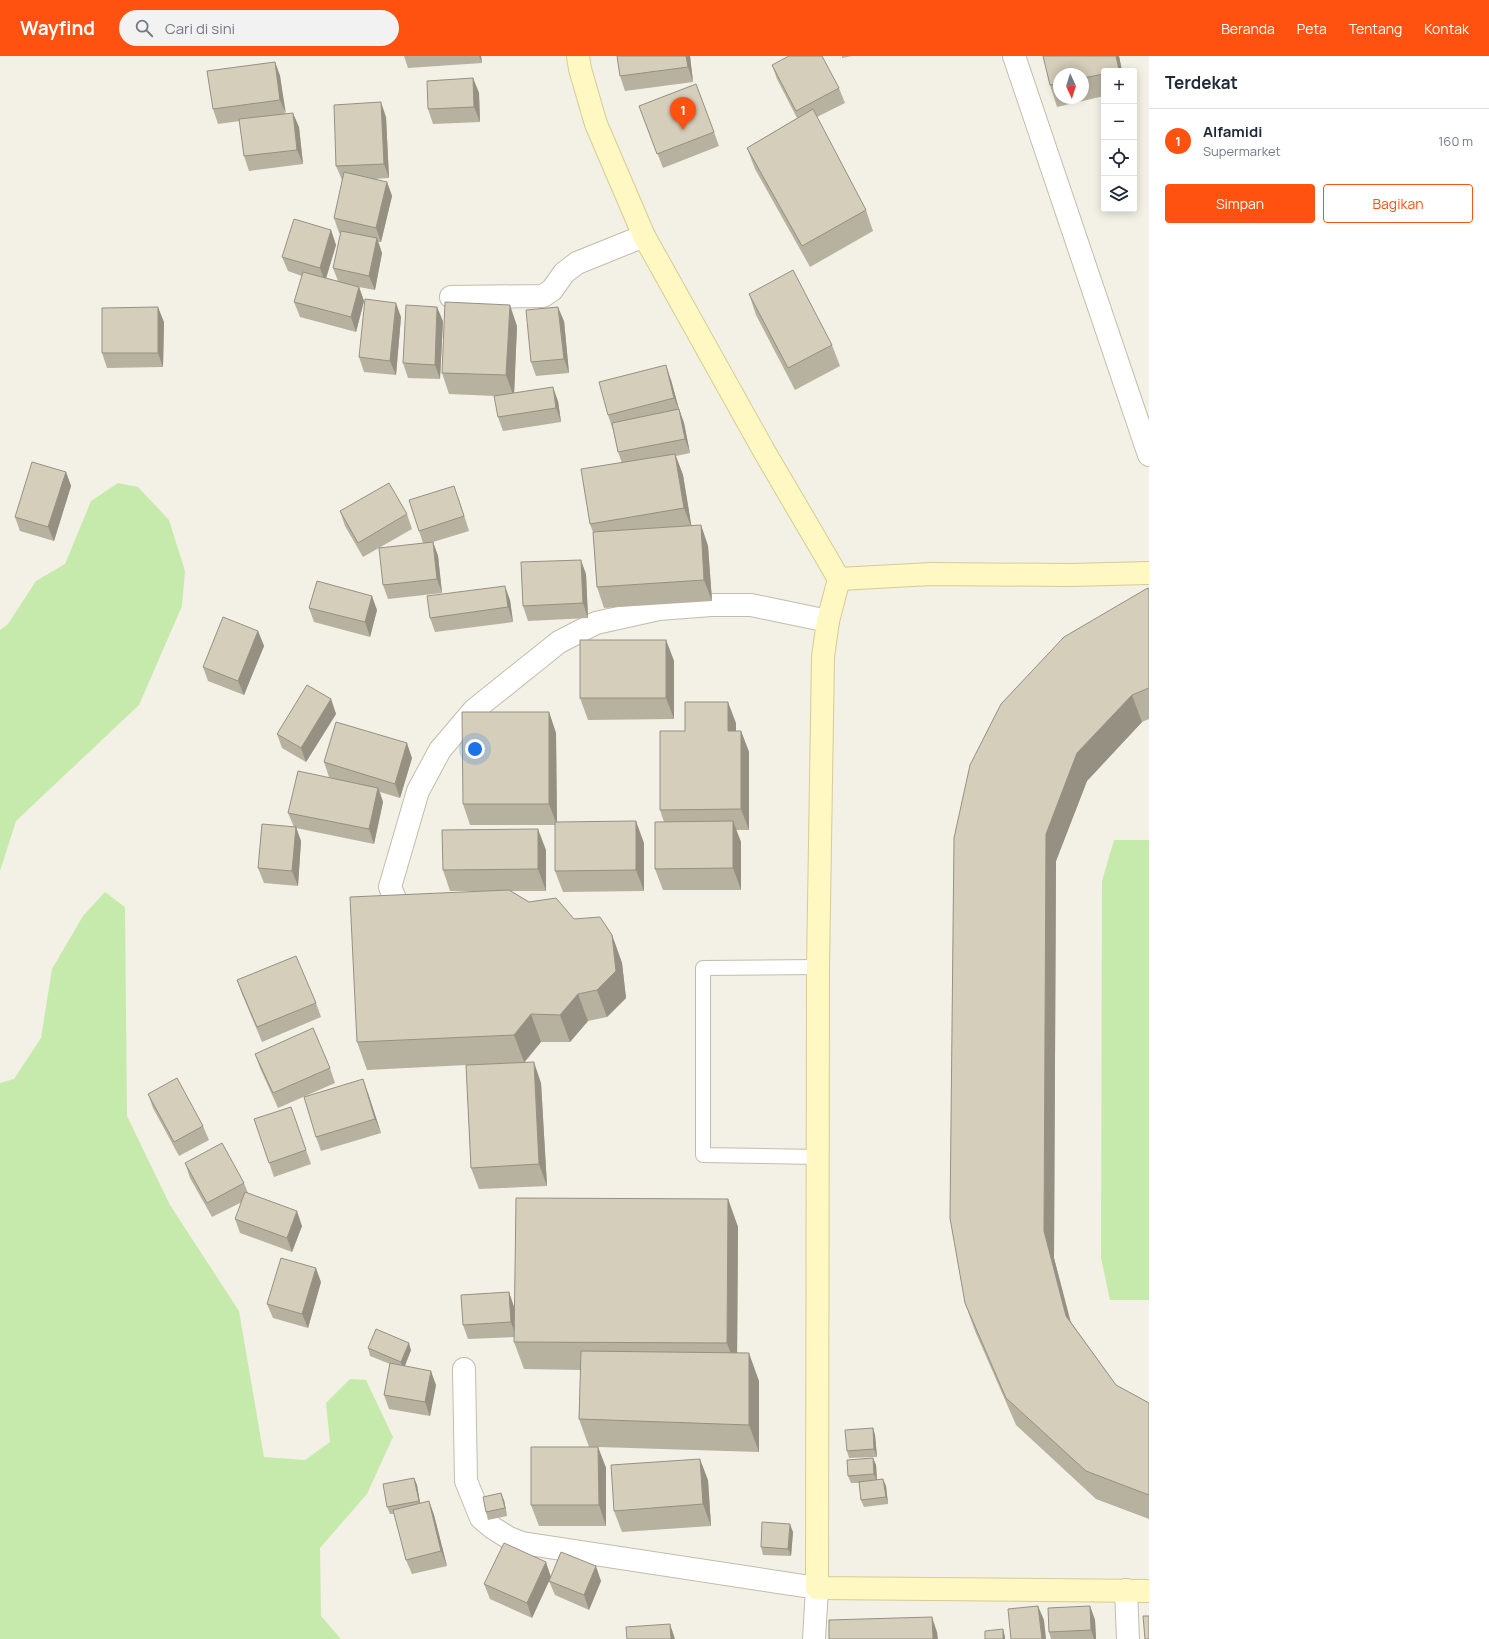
<!DOCTYPE html>
<html lang="id">
<head>
<meta charset="utf-8">
<style>
	body { margin:0; font-family:Manrope,sans-serif; background:#f2f2f3; color:#1f2937 }
	.controls { position:absolute; right:12px; top:12px; display:grid; overflow:hidden; border-radius:4px; box-shadow:0 2px 10px #0003 }
	.controls button { width:36px; height:36px; display:grid; place-items:center; padding:0; border:0; border-bottom:1px solid #e0e1e3; background:#fff; color:#1f2937; font:20px sans-serif }
	.compass { position:absolute; left:1053px; top:12px; width:36px; height:36px; border-radius:50%; background:#fff; box-shadow:0 2px 10px #0003; rotate:176deg }
	.you { position:absolute; left:475px; top:693px; width:14px; height:14px; margin:-10px; border:3px solid #fff; border-radius:50%; background:#1a73e8; box-shadow:0 0 0 6px #1a73e833 }
	.badge { display:grid; place-items:center; width:26px; height:26px; border-radius:50%; background:#ff5210; color:#fff; font-size:13px; font-weight:700 }
	.pin { position:absolute; translate:-50% -33px; filter:drop-shadow(0 1px 2px #0008) }
	.pin::after { content:''; position:absolute; top:21px; width:14px; height:12px; background:inherit; clip-path:polygon(0 0,100% 0,50% 100%) }
	.list { margin:0; padding:0; list-style:none }
	h2 { display:flex; justify-content:space-between; align-items:center; height:52px; margin:0; padding:0 16px; font-size:17px }
	h2 small { font-size:13px; font-weight:400; color:#747a83 }
	.list li { display:grid; grid-template-columns:26px 1fr auto; gap:12px; align-items:center; box-sizing:border-box; height:64px; padding:0 16px; border-top:1px solid #e0e1e3 }
	.list b { display:block; font-size:15px; white-space:nowrap }
	.list p { margin:0; font-size:13px; white-space:nowrap; color:#747a83 }
	.list em { font-size:13px; font-style:normal; color:#747a83 }
	.actions { display:flex; gap:8px; padding:12px 16px }
	.actions a { flex:1; padding:9px 0; border:1px solid #ff5210; border-radius:4px; text-align:center; font-size:14px; color:#ff5210 }
	.actions .main { background:#ff5210; color:#fff }
	.icon { flex:none; width:22px; height:22px; fill:none; stroke:currentColor; stroke-width:2; stroke-linecap:round; stroke-linejoin:round }
	.map { position:relative; flex:none; width:1149px; height:1583px; overflow:hidden }
	header { display:flex; align-items:center; gap:24px; box-sizing:border-box; height:56px; padding:0 20px; background:#ff5210; color:#fff }
	header strong { font-size:19px }
	nav { display:flex; gap:22px; margin-inline-start:auto; font-size:14px }
	.search { width:280px; height:36px; background:#f2f2f3; display:flex; align-items:center; gap:10px; box-sizing:border-box; padding:0 14px; border-radius:22px; color:#747a83; font-size:15px }
	main { display:flex }
	aside { flex:1; background:#fff }
	.map>svg:first-child { display:block }
	.green { fill:#c6eaac }
	.lines { fill:none; stroke-linecap:round; stroke-linejoin:round }
	.lane-casing { stroke:#c2bdaa; stroke-width:16 }
	.street-casing { stroke:#c2bdaa; stroke-width:24 }
	.secondary-casing { stroke:#d6cc92; stroke-width:24 }
	.lane { stroke:#fff; stroke-width:14 }
	.street { stroke:#fff; stroke-width:22 }
	.secondary { stroke:#fff8c3; stroke-width:22 }
	.wall { fill:#b7b1a0; fill-rule:evenodd }
	.shaded-wall { fill:#959082 }
	.building { fill:#d5ceba; stroke:#959082 }
</style>
</head>
<body>
<header>
<strong>Wayfind</strong>
<div class="search"><svg class="icon" aria-label="search" viewBox="0 0 24 24"><circle cx="10" cy="10" r="6"/><path d="M15 15l6 6"/></svg>Cari di sini</div>
<nav><a>Beranda</a><a>Peta</a><a>Tentang</a><a>Kontak</a></nav>
</header>
<main>
<div class="map">
<svg width="1149" height="1583" viewBox="0 0 1149 1583">
	<rect width="100%" height="100%" fill="#f3f1e5"/>
	<!-- green -->
	<g class="green">
		<path d="M118,427l20,4 31,33 16,51 -3,35 -43,99 -123,116 -16,50v-241l8,-6 28,-43 29,-17 26,-63z"/>
		<path d="M1114,784h35v460h-39l-9,-42 1,-377z"/>
		<path d="M105,836l20,15 2,209 43,89 69,106 25,146 41,3 25,-18 -4,-39 24,-24 16,1 27,57 -26,57 -47,54 1,68 20,23h-341v-556l14,-4 27,-41 11,-69 31,-53z"/>
	</g>
	<g class="lines">
		<defs>
			<path id="lane" d="M818,911l-115,1v187l115,2"/>
			<g id="street">
				<path d="M1014,0l135,399"/>
				<path d="M451,241l92,-1 9,-6 12,-17 13,-10 67,-27"/>
				<path d="M396,845l-6,-14 28,-96 22,-41 34,-40 85,-68 37,-19 63,-14 52,-4h40l77,16"/>
				<path d="M464,1313l2,112 15,37 12,10 16,10 13,5 295,45 -3,51"/>
				<path d="M1126,1534l2,49"/>
			</g>
			<g id="secondary">
				<path d="M578,0l2,13 16,55 48,112 120,215 75,128 -11,42 -5,36 -5,310 -1,621 332,3"/>
				<path d="M839,523l92,-5 139,1 79,-2"/>
			</g>
		</defs>
		<!-- lane casing -->
		<use href="#lane" class="lane-casing"/>
		<!-- street casing -->
		<use href="#street" class="street-casing"/>
		<!-- secondary casing -->
		<use href="#secondary" class="secondary-casing"/>
		<!-- lane -->
		<use href="#lane" class="lane"/>
		<!-- street -->
		<use href="#street" class="street"/>
		<!-- secondary -->
		<use href="#secondary" class="secondary"/>
	</g>
	<!-- wall -->
	<g class="wall">
		<path d="M404,0h77l1,7 -74,5z"/>
		<path d="M617,0h73l3,26 -68,9 -5,-15z"/>
		<path d="M842,0h10l-10,2z"/>
		<path d="M1043,0h76l3,15h-18v25l-47,11 -7,-22zM1059,18h24v24h-24z"/>
		<path d="M275,6l5,14 5,38 14,13 4,37 -54,7 -5,-15 -4,-35 -22,3 -5,-15z"/>
		<path d="M772,9l67,23 6,15 -28,14 49,93 7,21 -63,36 -55,-98 -8,-21 50,-30 -20,-39z"/>
		<path d="M473,22l6,15 1,29 -47,2 -5,-15z"/>
		<path d="M639,50l75,26 5,14 -56,22z"/>
		<path d="M386,61l3,61 -15,1 13,3 5,14 -11,46h-3l4,11 -7,37 -16,-3 5,14 -8,31 -56,-15 -6,-15 8,-26 -14,-5 -6,-14 49,-27 5,15 -10,33 12,3 -5,-13 8,-35h-2l-5,-15 9,-38h-1l-6,-14z"/>
		<path d="M749,238l83,51 8,21 -45,24 -39,-75z"/>
		<path d="M401,261l-5,58 -32,-3 -5,-15z"/>
		<path d="M443,265l-3,58 -32,-1 -5,-15z"/>
		<path d="M564,265l5,52 -33,3 -5,-14z"/>
		<path d="M164,266l-1,45 -56,1 -5,-15z"/>
		<path d="M517,270l-3,67 44,8 3,21 -58,9 -5,-14 -3,-21 -46,-2 -7,-21z"/>
		<path d="M671,324l8,29 5,14 6,30 -14,3 7,19 8,50h10l7,21 4,55 -108,7 -7,-21 -4,-55 -3,-8 32,-61 -4,-11 -5,-22 -5,-15z"/>
		<path d="M66,416l5,14 -17,55 -34,-10 -5,-14z"/>
		<path d="M459,444l10,31 -36,11 5,14 4,37 -54,6 -5,-14 40,-42 -4,-12z"/>
		<path d="M340,455l67,3 5,15 -49,28 -18,-31z"/>
		<path d="M586,518l2,44 -60,3 -5,-15z"/>
		<path d="M1149,532v131l-7,3 -55,59 -31,80 -2,397 17,64 45,63 33,18v116l-53,-20 -80,-74 -41,-94 -10,-28 -11,-465z"/>
		<path d="M510,544l3,22 -78,10 -5,-14z"/>
		<path d="M309,552l68,2 -7,27 -56,-15z"/>
		<path d="M258,575l6,15 -20,49 -36,-14 -5,-14z"/>
		<path d="M666,584l8,21v58l-86,1 -8,-22z"/>
		<path d="M331,643l5,15 -30,48 -24,-14 -5,-14z"/>
		<path d="M549,656l7,21 1,89 87,21v48l-81,1 -8,-21v-46h-85l-7,-21z"/>
		<path d="M736,667v8h5l8,21v78h-13l5,12v48h-78l-8,-21 9,-47 -4,-12 25,-79z"/>
		<path d="M412,702l-12,40 -20,-6 3,10 -9,42 -78,-16 5,13 -3,45 -34,-3 -6,-15 36,-41 -6,-14 47,-34 -6,-2 -5,-15z"/>
		<path d="M546,794v41h-35l18,11 45,17 38,16 10,28 4,35 -19,19 -19,4 -18,21h-29l-16,20 16,21 6,103 -68,3 -8,-21 -5,-103 -99,5 -10,-28 128,-151h-35l-7,-21z"/>
		<path d="M237,924l79,23 5,14 -59,25 -20,-48z"/>
		<path d="M255,998l75,14 5,15 -57,25 -18,-40z"/>
		<path d="M368,1037l13,40 -60,18 -5,-14z"/>
		<path d="M148,1038l55,32 6,14 -30,16 -26,-48z"/>
		<path d="M254,1063l42,2 15,43 -37,13z"/>
		<path d="M185,1107l59,20 4,10 54,33 -10,26 -52,-19 -5,-14 7,-17 -30,15 -22,-39z"/>
		<path d="M728,1143l10,28 -1,126 22,28v71l-161,-5 8,21v58h-67l-8,-21 58,-58 -10,-28 2,-49 -57,-1 -10,-27v-5l-46,2 -5,-14 46,-33 5,15 1,5z"/>
		<path d="M321,1226l-13,46 -35,-10 -6,-14z"/>
		<path d="M368,1292l43,2 -6,16 31,19 -6,31 -41,-7 -5,-14 6,-31 -20,-8z"/>
		<path d="M873,1372l2,7 2,22 -28,1 -2,-7z"/>
		<path d="M873,1402l3,7 1,15 9,6 2,18 -24,3 -3,-7 -2,-17h-8l-3,-7z"/>
		<path d="M414,1422l3,7 3,18 9,-2 5,14 13,51 -35,8 -6,-14 -12,-46h-4l-3,-7z"/>
		<path d="M708,1424l3,46 -89,6 -8,-21z"/>
		<path d="M504,1444l3,16 -19,4 -2,-8z"/>
		<path d="M793,1476l-2,24 -28,-1 -2,-8z"/>
		<path d="M551,1520l50,5 -12,29 -34,-15 -6,-14 -17,37 -42,-19 -6,-15z"/>
		<path d="M1090,1550l5,14 1,19h-45l-2,-7z"/>
	</g>
	<!-- shaded-wall -->
	<g class="shaded-wall">
		<path d="M479,0h2l1,7z"/>
		<path d="M686,0h4l3,26 -5,-15z"/>
		<path d="M1116,0h3l3,15h-3z"/>
		<path d="M275,6l5,14 6,38 -6,-14z"/>
		<path d="M473,22l6,15 1,29 -6,-15z"/>
		<path d="M381,46l5,15 3,61 -5,-14z"/>
		<path d="M293,57l6,14 4,37 -6,-14z"/>
		<path d="M387,126l5,14 -11,46 -5,-14z"/>
		<path d="M331,174l5,15 -11,37 -5,-14z"/>
		<path d="M377,182l5,15 -7,37 -6,-14z"/>
		<path d="M359,231l5,14 -8,31 -5,-15z"/>
		<path d="M396,247l5,14 -5,58 -6,-14z"/>
		<path d="M510,249l7,21 -3,71 -8,-22z"/>
		<path d="M158,251l6,15 -1,45 -5,-14z"/>
		<path d="M437,251l6,14 -3,58 -5,-14z"/>
		<path d="M558,251l6,14 5,52 -5,-14z"/>
		<path d="M666,309l5,15 9,33 -6,-15z"/>
		<path d="M553,331l5,14 3,21 -5,-14z"/>
		<path d="M679,353l5,14 6,30 -5,-14z"/>
		<path d="M675,398l8,21 9,54 -8,-21z"/>
		<path d="M66,416l5,14 -17,55 -6,-14z"/>
		<path d="M454,430l5,14 10,31z"/>
		<path d="M701,469l7,21 4,55 -8,-21z"/>
		<path d="M433,486l5,14 4,37 -5,-14z"/>
		<path d="M581,504l5,14 2,44 -5,-15z"/>
		<path d="M505,530l5,14 3,22 -5,-15z"/>
		<path d="M372,540l5,14 -7,27 -5,-15z"/>
		<path d="M258,575l6,15 -20,49 -6,-14z"/>
		<path d="M666,584l8,21v58l-8,-21z"/>
		<path d="M1132,639l10,27 -55,59 -31,80 -2,397 22,86 -10,-28 -22,-85 2,-397 31,-81z"/>
		<path d="M331,643l5,15 -30,48 -5,-14z"/>
		<path d="M728,646l8,21v29l-8,-21z"/>
		<path d="M549,656l7,21 1,92 -8,-21z"/>
		<path d="M741,675l8,21v78l-8,-21z"/>
		<path d="M407,687l5,15 -12,40 -5,-14z"/>
		<path d="M378,732l5,14 -9,42 -5,-15z"/>
		<path d="M636,765l8,22v48l-8,-21z"/>
		<path d="M733,765l8,21v48l-8,-22z"/>
		<path d="M296,771l5,14 -3,45 -6,-15z"/>
		<path d="M538,773l8,21v41l-8,-22z"/>
		<path d="M612,879l10,28 4,35 -19,19 -10,-27z"/>
		<path d="M578,938l10,27 -18,21 -10,-27z"/>
		<path d="M531,958l10,28 -17,20 -10,-27z"/>
		<path d="M534,1006l7,21 6,103 -8,-22z"/>
		<path d="M363,1023l5,14 13,40 -6,-14z"/>
		<path d="M728,1143l10,28 -1,144 -10,-28z"/>
		<path d="M297,1155l5,15 -10,26 -5,-14z"/>
		<path d="M316,1212l5,14 -13,46 -6,-14z"/>
		<path d="M509,1236l5,15 2,30 -5,-15z"/>
		<path d="M409,1287l2,7 -8,20 -2,-8z"/>
		<path d="M749,1297l10,28v71l-10,-27z"/>
		<path d="M431,1315l5,14 -6,31 -5,-14z"/>
		<path d="M873,1372l2,7 2,22 -3,-8z"/>
		<path d="M598,1391l8,21v58l-7,-21z"/>
		<path d="M873,1402l3,7 1,16 -3,-7z"/>
		<path d="M700,1403l8,21 3,46 -8,-22z"/>
		<path d="M414,1422l3,7 4,23 -2,-7z"/>
		<path d="M883,1423l3,7 2,18 -2,-7z"/>
		<path d="M501,1437l3,7 3,16 -2,-8z"/>
		<path d="M429,1445l5,14 13,51 -6,-15z"/>
		<path d="M790,1468l3,8 -2,24 -3,-7z"/>
		<path d="M546,1506l5,15 -19,41 -5,-15z"/>
		<path d="M596,1510l5,15 -12,29 -5,-15z"/>
		<path d="M1038,1550l6,14 2,19h-4z"/>
		<path d="M1090,1550l5,14 1,19h-2l-3,-9z"/>
		<path d="M932,1561l5,15 1,7h-5z"/>
		<path d="M670,1568l5,15h-4z"/>
		<path d="M1003,1573l2,8v2h-2z"/>
	</g>
	<!-- building -->
	<g class="building">
		<path d="M617,0h69l2,11 -68,9z"/>
		<path d="M789,0h33l17,32 -43,23 -24,-46z"/>
		<path d="M1043,0h73l3,14 -3,1h-12v3l-21,4v-4h-24v9l-9,2z"/>
		<path d="M275,6l5,38 -67,9 -6,-38z"/>
		<path d="M473,22l1,29 -46,2 -1,-28z"/>
		<path d="M696,28l18,48 -57,22 -18,-48z"/>
		<path d="M381,46l3,62 -48,2 -2,-61z"/>
		<path d="M813,53l53,101 -64,36 -55,-98z"/>
		<path d="M293,57l4,37 -53,6 -5,-37z"/>
		<path d="M344,116l43,10 -11,46 -42,-10z"/>
		<path d="M294,163l37,11 -11,38 -38,-11z"/>
		<path d="M341,175l36,7 -8,38 -36,-8z"/>
		<path d="M793,214l39,75 -44,23 -39,-74z"/>
		<path d="M303,216l56,15 -8,30 -57,-15z"/>
		<path d="M365,243l31,4 -6,58 -31,-4z"/>
		<path d="M445,246l65,3 -4,70 -64,-2z"/>
		<path d="M406,249l31,2 -2,58 -32,-2z"/>
		<path d="M158,251v46h-56v-45z"/>
		<path d="M558,251l6,52 -33,3 -5,-52z"/>
		<path d="M666,309l8,33 -66,17 -9,-33z"/>
		<path d="M553,331l3,21 -58,9 -4,-21z"/>
		<path d="M679,353l6,30 -67,13 -6,-29z"/>
		<path d="M675,398l9,54 -94,16 -9,-55z"/>
		<path d="M32,406l34,10 -18,55 -33,-10z"/>
		<path d="M389,427l18,31 -49,29 -18,-32z"/>
		<path d="M454,430l10,30 -45,15 -10,-31z"/>
		<path d="M701,469l3,55 -107,7 -4,-55z"/>
		<path d="M433,486l4,37 -54,6 -4,-37z"/>
		<path d="M581,504l2,43 -60,3 -2,-44z"/>
		<path d="M317,525l55,15 -7,26 -56,-14z"/>
		<path d="M505,530l3,21 -78,11 -3,-22z"/>
		<path d="M1149,532v100l-17,7 -55,58 -31,81 -2,397 22,85 50,69 33,18v92l-63,-24 -80,-73 -41,-95 -15,-85 4,-380 16,-73 31,-61 63,-67 82,-48z"/>
		<path d="M223,561l35,14 -20,50 -35,-14z"/>
		<rect x="580" y="584" width="86" height="58"/>
		<path d="M307,629l24,14 -30,49 -24,-14z"/>
		<path d="M685,646h43v29h13v78l-81,1v-79h25z"/>
		<path d="M462,656h87v92h-86z"/>
		<path d="M336,666l71,21 -12,41 -71,-22z"/>
		<path d="M298,715l80,17 -9,41 -81,-16z"/>
		<path d="M636,765v49l-81,1v-49z"/>
		<path d="M733,765v47l-78,1v-47z"/>
		<path d="M262,768l34,3 -4,44 -34,-3z"/>
		<path d="M538,773v40l-95,1 -1,-40z"/>
		<path d="M509,834l20,12 27,-4 18,21 26,-2 12,18 4,36 -19,19 -19,4 -18,21 -29,-1 -17,21 -157,7 -7,-145z"/>
		<path d="M296,900l20,47 -59,24 -20,-47z"/>
		<path d="M313,972l17,40 -57,25 -18,-39z"/>
		<path d="M534,1006l5,102 -68,4 -5,-103z"/>
		<path d="M177,1022l26,48 -29,16 -26,-48z"/>
		<path d="M363,1023l12,40 -59,18 -12,-40z"/>
		<path d="M291,1051l15,43 -37,13 -15,-44z"/>
		<path d="M222,1087l22,40 -37,20 -22,-40z"/>
		<path d="M245,1136l52,19 -10,27 -52,-19z"/>
		<path d="M516,1142l212,1 -1,144 -213,-1z"/>
		<path d="M281,1202l35,10 -14,46 -35,-10z"/>
		<path d="M509,1236l2,30 -48,3 -2,-30z"/>
		<path d="M376,1273l33,14 -8,19 -33,-14z"/>
		<path d="M581,1295l168,2v72l-170,-6z"/>
		<path d="M390,1307l41,8 -6,31 -41,-7z"/>
		<path d="M873,1372l1,21 -27,2 -2,-21z"/>
		<path d="M531,1391h67l1,58h-68z"/>
		<path d="M873,1402l1,16 -26,2 -1,-16z"/>
		<path d="M700,1403l3,45 -89,7 -3,-46z"/>
		<path d="M414,1422l5,23 -32,6 -4,-23z"/>
		<path d="M883,1423l3,18 -25,3 -2,-18z"/>
		<path d="M501,1437l4,15 -19,4 -3,-15z"/>
		<path d="M429,1445l12,50 -35,9 -13,-50z"/>
		<path d="M762,1466l28,2 -2,25 -27,-2z"/>
		<path d="M504,1487l42,19 -19,41 -43,-19z"/>
		<path d="M561,1496l35,14 -12,29 -35,-14z"/>
		<path d="M1038,1550l4,33h-31l-3,-30z"/>
		<path d="M1090,1550l1,24 -42,2 -1,-24z"/>
		<path d="M1143,1560h6v23h-4z"/>
		<path d="M932,1561l1,22h-104v-19z"/>
		<path d="M670,1568l1,15h-44l-1,-12z"/>
		<path d="M1003,1573v10h-18v-8z"/>
	</g>
</svg>
<div class="controls">
<button>+</button>
<button>−</button>
<button><svg class="icon" aria-label="locate" viewBox="0 0 24 24"><circle cx="12" cy="12" r="6"/><path d="M12 2v4M12 18v4M2 12h4M18 12h4"/></svg></button>
<button><svg class="icon" aria-label="layers" viewBox="0 0 24 24"><path d="M12 4l9 5-9 5-9-5zM3 14l9 5 9-5"/></svg></button>
</div>
<svg class="compass" viewBox="-18 -18 36 36"><path d="M0-13l5 13h-10z" fill="#e53935"/><path d="M0 13l5-13h-10z" fill="#747a83"/></svg>
<div class="you"></div>
<div class="pin badge" style="left:683px;top:74px">1</div>
</div>
<aside>
<h2>Terdekat<small></small></h2>
<ul class="list">
<li><span class="badge">1</span><div><b>Alfamidi</b><p>Supermarket</p></div><em>160 m</em></li>
</ul>
<div class="actions"><a class="main">Simpan</a><a>Bagikan</a></div>
</aside>
</main>
</body>
</html>
